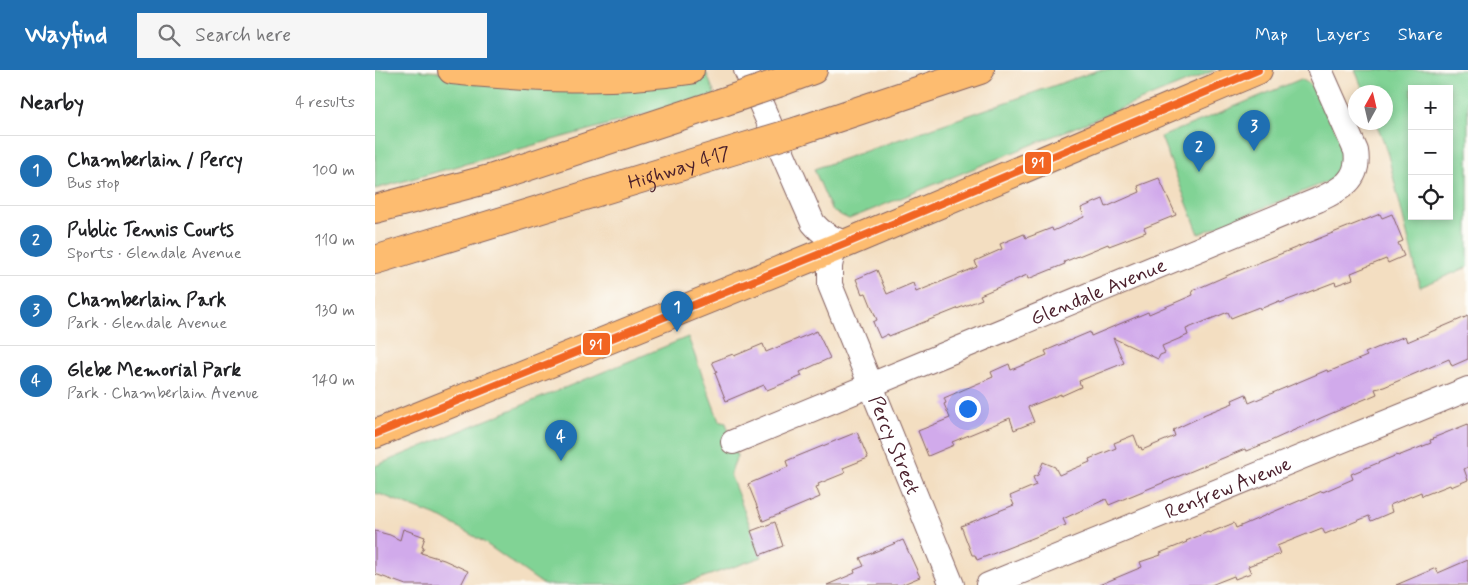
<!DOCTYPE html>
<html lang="en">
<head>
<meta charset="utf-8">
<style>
	body { margin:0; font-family:Mynerve,sans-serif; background:#f6f6f6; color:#202124 }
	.controls { position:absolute; right:15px; top:15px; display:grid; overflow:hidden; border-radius:0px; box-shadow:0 2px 8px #0003 }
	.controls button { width:45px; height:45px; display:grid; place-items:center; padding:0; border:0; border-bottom:1px solid #e0e0e0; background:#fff; color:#202124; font:25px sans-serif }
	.compass { position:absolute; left:973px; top:15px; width:45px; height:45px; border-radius:50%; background:#fff; box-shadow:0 2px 8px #0003; rotate:8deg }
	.you { position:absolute; left:592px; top:338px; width:18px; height:18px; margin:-12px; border:4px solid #fff; border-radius:50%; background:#1a73e8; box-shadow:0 0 0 8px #1a73e833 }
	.badge { display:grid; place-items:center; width:32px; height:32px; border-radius:50%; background:#1f6fb2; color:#fff; font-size:16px; font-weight:700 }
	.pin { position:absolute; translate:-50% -41px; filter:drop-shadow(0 1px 2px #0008) }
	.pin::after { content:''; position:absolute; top:26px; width:18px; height:15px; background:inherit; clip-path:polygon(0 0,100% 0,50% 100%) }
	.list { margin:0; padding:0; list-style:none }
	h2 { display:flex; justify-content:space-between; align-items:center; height:65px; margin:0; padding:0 20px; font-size:21px }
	h2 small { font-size:16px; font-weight:400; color:#757577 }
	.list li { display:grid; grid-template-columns:32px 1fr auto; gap:15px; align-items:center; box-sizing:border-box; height:70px; padding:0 20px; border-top:1px solid #e0e0e0 }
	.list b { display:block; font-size:19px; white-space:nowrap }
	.list p { margin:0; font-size:16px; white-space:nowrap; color:#757577 }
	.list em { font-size:16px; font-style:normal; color:#757577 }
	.icon { flex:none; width:28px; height:28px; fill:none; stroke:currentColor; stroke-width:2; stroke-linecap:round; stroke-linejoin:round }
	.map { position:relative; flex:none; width:1093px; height:515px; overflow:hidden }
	header { display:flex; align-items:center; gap:30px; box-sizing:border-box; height:70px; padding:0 25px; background:#1f6fb2; color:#fff }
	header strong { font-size:24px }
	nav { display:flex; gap:28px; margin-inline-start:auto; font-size:18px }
	.search { width:350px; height:45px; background:#f6f6f6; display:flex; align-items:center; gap:12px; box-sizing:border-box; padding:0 18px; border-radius:0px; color:#757577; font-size:19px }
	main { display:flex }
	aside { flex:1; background:#fff }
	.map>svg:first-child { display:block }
	.green { fill:#81d395; stroke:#667960; fill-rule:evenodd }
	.building { fill:#d1aaeb }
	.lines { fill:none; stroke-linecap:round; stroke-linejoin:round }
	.minor-casing { stroke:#856260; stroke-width:26 }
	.major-casing { stroke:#856260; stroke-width:30 }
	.highway-casing { stroke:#856260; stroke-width:30 }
	.minor { stroke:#fff; stroke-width:24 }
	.major { stroke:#fdbc70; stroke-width:28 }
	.highway { stroke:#fdbc70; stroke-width:28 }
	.highway-bridge-casing { stroke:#856260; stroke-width:30; stroke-linecap:butt }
	.highway-bridge { stroke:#fdbc70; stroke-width:28 }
	.bus-1-casing { stroke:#fdfcf7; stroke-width:11 }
	.bus-1 { stroke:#f26522; stroke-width:8 }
	.labels { text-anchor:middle; stroke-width:4.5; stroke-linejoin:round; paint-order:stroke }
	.street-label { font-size:20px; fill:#4a1f2b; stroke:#fdfcf7 }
	.line-badge { stroke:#fdfcf7; stroke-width:2 }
	.badge-label { font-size:14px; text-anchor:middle; font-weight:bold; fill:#fff }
</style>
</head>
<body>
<header>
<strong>Wayfind</strong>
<div class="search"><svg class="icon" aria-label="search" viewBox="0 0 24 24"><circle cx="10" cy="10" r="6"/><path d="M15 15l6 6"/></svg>Search here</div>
<nav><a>Map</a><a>Layers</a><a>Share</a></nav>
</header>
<main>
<aside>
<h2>Nearby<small>4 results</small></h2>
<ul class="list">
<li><span class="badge">1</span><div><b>Chamberlain / Percy</b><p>Bus stop</p></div><em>100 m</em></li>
<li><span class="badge">2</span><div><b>Public Tennis Courts</b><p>Sports · Glendale Avenue</p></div><em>110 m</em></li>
<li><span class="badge">3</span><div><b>Chamberlain Park</b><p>Park · Glendale Avenue</p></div><em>130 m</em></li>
<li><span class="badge">4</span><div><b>Glebe Memorial Park</b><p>Park · Chamberlain Avenue</p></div><em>140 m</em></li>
</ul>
</aside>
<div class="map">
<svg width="1093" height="515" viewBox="0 0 1093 515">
	<rect width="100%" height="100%" fill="#fdfcf7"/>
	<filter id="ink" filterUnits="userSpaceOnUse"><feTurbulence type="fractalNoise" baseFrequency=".02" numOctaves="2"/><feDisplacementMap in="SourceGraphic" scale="10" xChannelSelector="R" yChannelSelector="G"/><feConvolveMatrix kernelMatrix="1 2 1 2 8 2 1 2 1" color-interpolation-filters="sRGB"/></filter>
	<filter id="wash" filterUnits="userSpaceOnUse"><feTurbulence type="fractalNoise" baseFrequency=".0096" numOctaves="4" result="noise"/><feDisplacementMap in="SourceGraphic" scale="20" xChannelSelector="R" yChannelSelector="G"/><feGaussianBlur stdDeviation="1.12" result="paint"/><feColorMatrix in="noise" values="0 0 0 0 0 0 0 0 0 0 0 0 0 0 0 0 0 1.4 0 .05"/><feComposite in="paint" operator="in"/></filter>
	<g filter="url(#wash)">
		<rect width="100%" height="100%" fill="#f3dec1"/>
		<!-- green -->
		<g class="green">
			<path d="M0,0h38l125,9 94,1 75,-6 8,21 -340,94z"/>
			<path d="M724,0h117l-367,149 -17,-8 -18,-42z"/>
			<path d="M980,0h113v197l-48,20 -34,-140 -10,-24 10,-1v-30h-22zM1037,19h37v127h-37z"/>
			<path d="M926,9l18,11 20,49 6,25 -16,17 -130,53 -38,-97z"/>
			<path d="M313,267l31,84 7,2 11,33 -7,18 32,83 -81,28h-137l-62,-44 -40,-23 -60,-23 -7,-2v-27z"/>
		</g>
		<g id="blocks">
			<!-- building -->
			<g class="building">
				<path d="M784,108l17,37 -32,13 2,4 -37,14 -1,-2 -44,18 1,2 -37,15 -1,-4 -47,20 2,4 -93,37 -1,-2 -8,4 -7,-16 4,-2 -11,-27 -4,1 -6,-15 21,-9 10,24 26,-11 3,9 61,-25 -2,-6 27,-12 -2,-5 24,-10 2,4 26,-10 1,3 31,-14 -3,-9 22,-9 3,8 34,-15 -2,-6z"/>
				<path d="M1005,144l2,4 10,-4 11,27 -5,2 6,13 -16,7 -2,-4 -35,14 2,6 -17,6 -1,-3 -55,21 -1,-2 -19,8 -1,-2 -28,11 -3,-6 -42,17 2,6 -26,11 3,7 -5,2 -2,4 -45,-21 11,25 -45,18 2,6 -20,9v-2l-33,13 6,15 -20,8 -4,-12 -58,24 2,3 -26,11 -10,-25 32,-13 -6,-14 2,-1 -2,-5 49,-21 -2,-5 18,-8 2,6 36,-15 -2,-4 45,-19 1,4 57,-24 1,2 44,-19 -1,-4 41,-18z"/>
				<path d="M1093,246v43l-16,7 -3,-7 -65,28 -9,2 2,5 -54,23 -59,27 -18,7 -1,-2 -136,56 -3,-6 -43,20 3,6 -89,35 -2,-5h-3l-11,-29 53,-21 -4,-9 26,-11 -3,-8 5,-2 5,-13 12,5 4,8 31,-13 -1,-3 27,-11 -2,-5 20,-8 5,13 2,-1 1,3 33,-14 -2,-6 30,-14v-1l30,-12 -1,-3 14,-6 3,9 78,-33 1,2 39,-16 -2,-3 40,-17 2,6z"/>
				<path d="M442,261l13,27 -30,14 2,4 -35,14 -3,-5 -38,16 -11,-28 2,-1 -5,-10 21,-8 1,2 29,-12 3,8z"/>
				<path d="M1093,354v43l-4,2 4,11 -17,7 -1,-2 -28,11 -1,-4 -31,13 2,7 -21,9 -2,-5 -44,18 -3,-6 -45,18 3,8 -32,12 3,7 -16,6 -1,-3 -23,9h-112l43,-18 -2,-5 21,-7 -1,-2 27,-11 -1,-1 22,-9 1,1 25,-10 2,5 86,-37 1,1 30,-13 -2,-5 46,-19 1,1 33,-13 -1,-3 4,-1 -1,-1z"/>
				<path d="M482,362l11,26 -25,10 2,5 -27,11 1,2 -3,1 4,10 -57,24 -15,-37 40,-17 -2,-6z"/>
				<path d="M400,452l8,24 -23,9 -9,-24z"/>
				<path d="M28,459l22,8 -3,9 2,1 -3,6 23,7 24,11 -7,14h-55l-31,-11v-43l15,4 10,5z"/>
				<path d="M528,470l17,37 -19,8h-74l28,-12 -1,-3 10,-4 -4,-8z"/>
				<path d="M1093,490v25h-72l40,-17 2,5z"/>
			</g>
		</g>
	</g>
	<g filter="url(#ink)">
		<use href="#blocks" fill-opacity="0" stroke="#856260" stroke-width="1"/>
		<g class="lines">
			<defs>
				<g id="minor">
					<path d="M371,0l67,153c9,11 21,17 34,20"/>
					<path id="s1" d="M459,178l-4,18v19l122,300"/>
					<path id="s2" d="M358,372l585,-242c22,-10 43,-20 38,-49l-36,-81"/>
					<path id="s3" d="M613,515l480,-196"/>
				</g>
				<path id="major" d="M0,364l472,-191 411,-173"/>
				<g id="highway">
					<path d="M77,0c80,8 159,12 238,0"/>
					<path d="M403,13l35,-13"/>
					<path d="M423,61l182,-61"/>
					<path d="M0,139l118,-31 227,-75"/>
					<path id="s4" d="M0,190l363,-111"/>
				</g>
			</defs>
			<!-- minor casing -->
			<use href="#minor" class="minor-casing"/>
			<!-- major casing -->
			<use href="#major" class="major-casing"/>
			<!-- highway casing -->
			<use href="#highway" class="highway-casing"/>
			<!-- minor -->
			<use href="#minor" class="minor"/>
			<!-- major -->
			<use href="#major" class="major"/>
			<!-- highway -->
			<use href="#highway" class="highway"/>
			<defs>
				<g id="highway-bridge">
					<path d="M345,33l58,-20"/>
					<path d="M363,79l60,-18"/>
				</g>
			</defs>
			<!-- highway-bridge casing -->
			<use href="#highway-bridge" class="highway-bridge-casing"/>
			<!-- highway-bridge -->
			<use href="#highway-bridge" class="highway-bridge"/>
			<defs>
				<path id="bus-1" d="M0,364l472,-191 411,-173"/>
			</defs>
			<!-- bus-1 casing -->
			<use href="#bus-1" class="bus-1-casing"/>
			<!-- bus-1 -->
			<use href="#bus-1" class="bus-1"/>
		</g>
	</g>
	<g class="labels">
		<!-- street labels -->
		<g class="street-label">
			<text dy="7" stroke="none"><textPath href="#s4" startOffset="318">Highway 417</textPath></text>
			<text dy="7" stroke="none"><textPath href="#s2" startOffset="395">Glendale Avenue</textPath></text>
			<text dy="7" stroke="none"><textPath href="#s1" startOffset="210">Percy Street</textPath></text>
			<text dy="7" stroke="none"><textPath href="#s3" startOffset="259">Renfrew Avenue</textPath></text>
		</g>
	</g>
	<g class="line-badge">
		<rect x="649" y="81" width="28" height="24" rx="5" fill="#f26522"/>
		<rect x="207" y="262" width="29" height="24" rx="5" fill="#f26522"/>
	</g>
	<g class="badge-label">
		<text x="663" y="97">91</text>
		<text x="221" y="279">91</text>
	</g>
</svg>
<div class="controls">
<button>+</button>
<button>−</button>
<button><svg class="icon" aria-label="locate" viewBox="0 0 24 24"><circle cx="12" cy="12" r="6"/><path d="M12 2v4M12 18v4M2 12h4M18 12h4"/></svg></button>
</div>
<svg class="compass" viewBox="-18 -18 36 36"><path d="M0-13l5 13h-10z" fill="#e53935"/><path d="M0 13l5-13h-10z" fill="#757577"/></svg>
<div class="you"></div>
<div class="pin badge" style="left:302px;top:262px">1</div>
<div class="pin badge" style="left:824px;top:102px">2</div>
<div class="pin badge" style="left:879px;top:81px">3</div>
<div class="pin badge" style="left:186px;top:391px">4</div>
</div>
</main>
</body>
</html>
